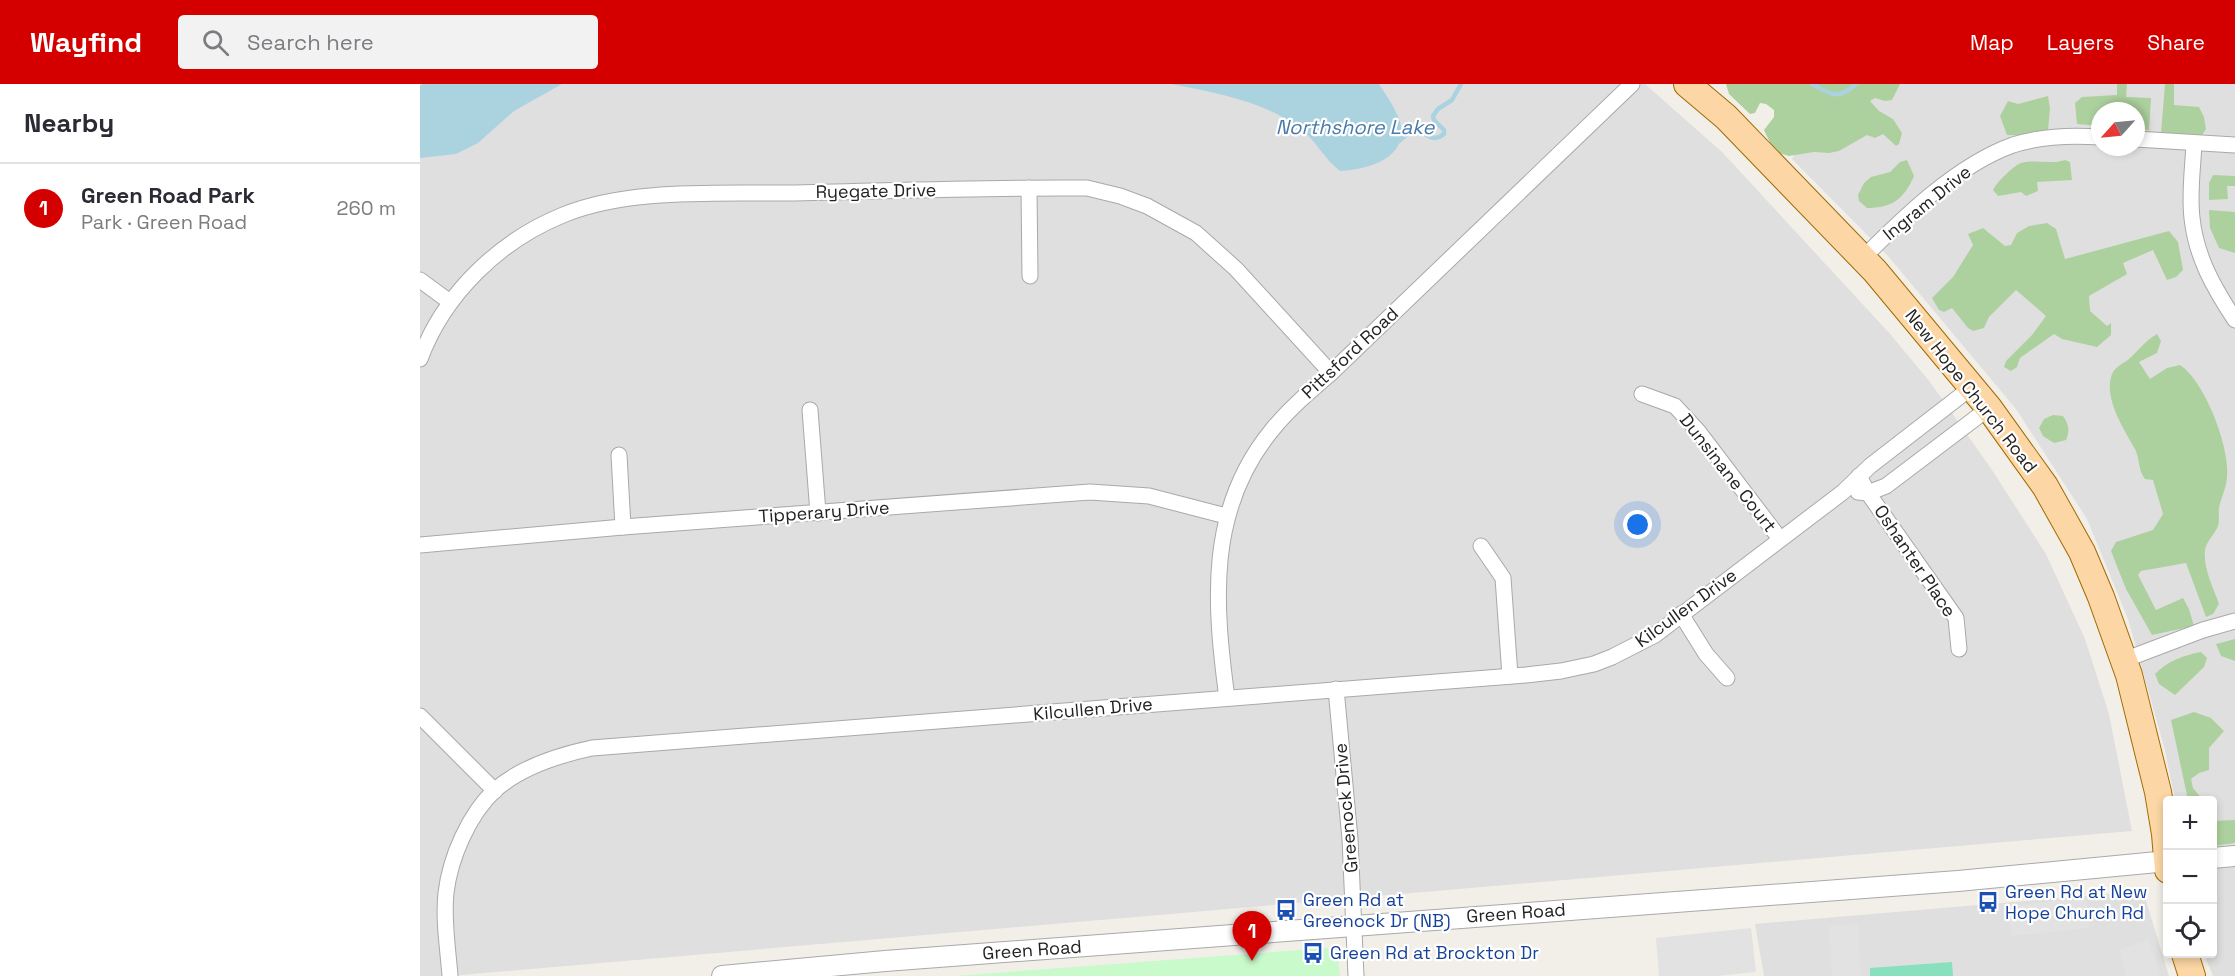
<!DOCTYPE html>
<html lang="en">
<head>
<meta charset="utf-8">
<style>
	body { margin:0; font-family:"Space Grotesk",sans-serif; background:#f2f2f3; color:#2b2b33 }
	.controls { position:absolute; right:18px; bottom:18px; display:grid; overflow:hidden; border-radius:6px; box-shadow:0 3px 9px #0003 }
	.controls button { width:54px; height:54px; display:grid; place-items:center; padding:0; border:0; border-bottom:2px solid #e1e1e2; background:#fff; color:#2b2b33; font:30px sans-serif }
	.compass { position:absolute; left:1671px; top:18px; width:54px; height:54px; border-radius:50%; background:#fff; box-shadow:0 3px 9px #0003; rotate:243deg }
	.you { position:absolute; left:1218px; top:441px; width:21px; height:21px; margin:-15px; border:4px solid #fff; border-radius:50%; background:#1a73e8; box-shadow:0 0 0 9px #1a73e833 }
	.badge { display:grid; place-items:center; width:39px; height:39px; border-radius:50%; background:#d40000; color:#fff; font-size:20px; font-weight:700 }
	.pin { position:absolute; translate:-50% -50px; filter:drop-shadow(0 2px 3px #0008) }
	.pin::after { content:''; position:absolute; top:32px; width:21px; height:18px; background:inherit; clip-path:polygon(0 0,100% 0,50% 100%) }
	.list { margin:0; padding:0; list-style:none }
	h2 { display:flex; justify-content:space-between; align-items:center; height:78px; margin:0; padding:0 24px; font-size:26px }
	h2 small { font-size:20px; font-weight:400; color:#7c7c81 }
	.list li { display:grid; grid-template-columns:39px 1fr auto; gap:18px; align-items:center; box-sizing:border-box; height:90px; padding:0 24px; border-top:2px solid #e1e1e2 }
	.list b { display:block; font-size:22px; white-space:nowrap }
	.list p { margin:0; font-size:20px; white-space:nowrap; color:#7c7c81 }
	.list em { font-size:20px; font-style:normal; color:#7c7c81 }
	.icon { flex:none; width:33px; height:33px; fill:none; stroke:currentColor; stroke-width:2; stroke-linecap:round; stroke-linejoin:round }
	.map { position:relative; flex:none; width:1815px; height:892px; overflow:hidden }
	header { display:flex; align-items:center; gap:36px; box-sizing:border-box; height:84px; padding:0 30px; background:#d40000; color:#fff }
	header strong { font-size:28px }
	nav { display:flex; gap:33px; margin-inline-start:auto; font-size:21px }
	.search { width:420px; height:54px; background:#f2f2f3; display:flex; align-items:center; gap:15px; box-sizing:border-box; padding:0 21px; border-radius:6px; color:#7c7c81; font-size:22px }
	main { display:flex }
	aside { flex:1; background:#fff }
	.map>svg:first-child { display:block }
	.residential { fill:#e0dfdf; fill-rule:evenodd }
	.forest { fill:#add19e }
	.park { fill:#c8facc }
	.pitch { fill:#88e0be }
	.parking { fill:#e2e2e2 }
	.water { fill:#aad3df }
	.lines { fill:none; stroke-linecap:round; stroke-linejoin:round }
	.stream { stroke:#aad3df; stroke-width:4.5 }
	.minor-casing { stroke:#a9a9a9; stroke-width:17 }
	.tertiary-casing { stroke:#a9a9a9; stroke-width:22 }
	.primary-casing { stroke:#a06b00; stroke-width:28 }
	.minor { stroke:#fff; stroke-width:15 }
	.tertiary { stroke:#fff; stroke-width:20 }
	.primary { stroke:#fcd6a4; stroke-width:26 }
	.labels { text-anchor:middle; stroke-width:4.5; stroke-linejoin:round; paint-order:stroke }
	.street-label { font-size:18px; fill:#222; stroke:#fff }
	.transit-label { font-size:18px; fill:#164399; stroke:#fff; text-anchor:start }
	.water-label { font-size:20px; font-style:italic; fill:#4a7aab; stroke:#fff }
</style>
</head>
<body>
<header>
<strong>Wayfind</strong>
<div class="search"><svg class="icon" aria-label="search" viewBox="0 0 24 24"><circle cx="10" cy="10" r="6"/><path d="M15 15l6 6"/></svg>Search here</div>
<nav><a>Map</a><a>Layers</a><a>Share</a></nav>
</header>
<main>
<aside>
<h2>Nearby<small></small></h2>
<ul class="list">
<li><span class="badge">1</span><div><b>Green Road Park</b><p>Park · Green Road</p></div><em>260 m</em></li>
</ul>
</aside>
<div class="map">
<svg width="1815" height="892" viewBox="0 0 1815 892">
	<rect width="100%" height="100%" fill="#f2efe9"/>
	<!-- residential -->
	<g class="residential">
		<path d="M0,0h1225l77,68 169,183 39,47 62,88 54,84 39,85 24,75 23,117 -1682,145h-30z"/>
		<path d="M1409,0h406v892h-22l-9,-22h8v-154h-37l-10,-50 -37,-131 -41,-100 -71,-110 -128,-153 -96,-97zM1680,27h36v36h-36z"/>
		<path d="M1723,807l26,85h-405l-9,-52z"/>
	</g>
	<!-- forest -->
	<g class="forest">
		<path d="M1306,0h174l-8,16 -7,1 -10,-3 -5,3 9,10 14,8 9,14 -3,11 -3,2 -13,-12 -8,4 -8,-3 -28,16 -10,2 -15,-1 -25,4 -10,-3 -6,-4 -9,-19 10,-13v-7l-8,-6 -6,-1 -5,10 -5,1 -21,-20z"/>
		<path d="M1697,0h10l-1,13 25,1 -2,32 -13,-2v-17h-36v15l-23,-2 -2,-21 7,-6 35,-2z"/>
		<path d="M1745,0h9v21l25,2 5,10 2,12 -4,6 -41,-2z"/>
		<path d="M1628,12l2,12 -2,23 -18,5 -23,-1 -7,-19 8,-15 10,3z"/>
		<path d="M1487,76l7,16c-10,23 -22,32 -47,32l-8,-7 -1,-6 6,-12 7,-6 19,-5 10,-10z"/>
		<path d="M1645,76l5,2 2,18 -35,2 1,9 -12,5 -5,-4 -23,4 -5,-6c4,-8 20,-24 28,-27 14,-4 29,2 44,-3z"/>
		<path d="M1793,91l22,1v10h-8l1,13 -19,1v-17z"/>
		<path d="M1789,126l26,2v41l-16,-5 -9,-20z"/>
		<path d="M1627,139l9,6 9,30 104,-28 9,11 5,28 -7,7 -9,3 -14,-30 -30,13 4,11 -38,22 1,15 17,15 4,-3v12l-14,12 -35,-8 -8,-5 -34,24 -3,9 -6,4 -7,-4 2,-6 26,-26 14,-19 -30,-26 -27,27 -5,11 -11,3 -5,-3 -16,-20 -8,4 -5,-2 -7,-12 21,-21 20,-32 -5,-11 15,-6 22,18 6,-1 6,-12 12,-7z"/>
		<path d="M1737,250l4,7 -4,12 -18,9 11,17 17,-11 13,-3c25,16 50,83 47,111 0,11 -6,21 -8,32 -1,6 1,12 -1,18 -3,8 -12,16 -13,24 -2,18 8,37 14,54l-6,10 -7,3 -20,-54 -45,8 -3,4 18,35 27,-12 6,11 5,17 -42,9 -26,-46 -15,-38 5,-9 37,-12 10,-16 -10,-34 -8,-1c-7,-8 -5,-20 -10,-30 -11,-20 -32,-51 -23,-75 4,-8 11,-10 17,-15 10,-9 16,-18 28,-25z"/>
		<path d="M1633,331l10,1c6,9 7,14 3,24l-12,3 -11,-7 -4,-8 5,-9z"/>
		<path d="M1815,555v22l-14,-5 -5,-12z"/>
		<path d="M1781,568l6,6 -3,9 -29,28 -16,-11 -4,-10c12,-13 30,-19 46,-22z"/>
		<path d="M1774,628l17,6 13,13 -15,17v22l-10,3 -8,6 2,9 10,12h-15l-17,-80z"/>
		<path d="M1815,736v23l-22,3v-25z"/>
	</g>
	<!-- park -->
	<path class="park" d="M907,864l11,9 2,19h-386z"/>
	<!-- pitch -->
	<path class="pitch" d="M1532,878l1,14h-83v-8z"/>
	<!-- parking -->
	<g class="parking">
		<path d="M1666,814l3,30 -78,8 -3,-30z"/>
		<path d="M1438,840l3,52h-29l-3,-50z"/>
		<path d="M1331,844l5,44 -40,4h-57l-3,-38z"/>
		<path d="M1729,856l11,36h-34l-7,-27z"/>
	</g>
	<!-- water -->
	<g class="water">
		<path d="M2,0h140l-48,27 -36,32 -22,11 -36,4v-72z"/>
		<path d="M751,0h208c8,12 19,28 22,42 6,33 -36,44 -61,45 -15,-11 -23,-29 -38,-41 -37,-29 -86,-37 -131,-46z"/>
	</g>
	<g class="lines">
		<!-- stream -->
		<g class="stream">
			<path d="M1392,0c19,10 25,17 44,0"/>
			<path d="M977,55l2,2c4,-3 8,-8 12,-10 13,-5 18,15 33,3v-4l-10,-10 -1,-4 5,-7 14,-9 9,-16"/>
		</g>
		<defs>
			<g id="minor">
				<path d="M1716,55l99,6"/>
				<path d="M1774,59c-1,24 -5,50 -2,75 4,39 22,70 43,102"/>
				<path d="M609,104l1,88"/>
				<path d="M1443,174c41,-41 94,-93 150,-113 28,-9 58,-10 87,-8"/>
				<path d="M0,196l30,22"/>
				<path d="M0,275c24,-65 79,-118 143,-144 65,-27 155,-21 225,-22 100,-2 199,-6 299,-5l33,8 27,10 49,27 40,36 95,104"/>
				<path d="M1222,310l33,12 23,25 82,108"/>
				<path d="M390,326l8,103"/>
				<path d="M199,371l4,72"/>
				<path d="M1439,392l9,17 88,125 3,31"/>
				<path d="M1438,408l10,1 18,-7 103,-78"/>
				<path d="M0,461l203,-18 467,-35 59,4 77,20"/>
				<path d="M1061,462l22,32 7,98"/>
				<path d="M1261,530l25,40 21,24"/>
				<path d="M1704,576l79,-30 32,-9"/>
				<path d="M916,605l14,150 6,137"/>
				<path d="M807,614c-13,-96 -20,-189 45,-268 17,-21 38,-39 59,-57l301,-289"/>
				<path d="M0,632l75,75"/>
				<path d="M30,892c-2,-27 -7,-56 -4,-83 4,-35 23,-79 49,-103 26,-23 64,-35 97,-42l934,-73 35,-4 33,-7 18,-7 43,-22 188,-143 27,-26 102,-79"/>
			</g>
			<g id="tertiary">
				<path d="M1792,774l23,-2"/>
				<path d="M302,892l163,-15 1073,-80 210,-20"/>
			</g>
			<g id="primary">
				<path d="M1267,0l39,33 149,154 114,137 56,78 37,66 19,45 28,78 29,117 7,42 3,36"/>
				<path d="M1765,870l7,22"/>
			</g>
		</defs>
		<!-- minor casing -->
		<use href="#minor" class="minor-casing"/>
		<!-- tertiary casing -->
		<use href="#tertiary" class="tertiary-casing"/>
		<!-- primary casing -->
		<use href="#primary" class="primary-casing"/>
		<!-- minor -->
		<use href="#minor" class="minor"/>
		<!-- tertiary -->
		<use href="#tertiary" class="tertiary"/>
		<!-- primary -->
		<use href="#primary" class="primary"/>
	</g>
	<!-- icons -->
	<defs>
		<symbol id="bus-bare" viewBox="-9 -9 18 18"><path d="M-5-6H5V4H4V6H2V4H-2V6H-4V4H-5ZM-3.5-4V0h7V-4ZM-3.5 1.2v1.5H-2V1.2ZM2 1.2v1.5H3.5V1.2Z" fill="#1a4fb4" stroke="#fff" stroke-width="2.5" paint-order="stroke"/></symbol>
	</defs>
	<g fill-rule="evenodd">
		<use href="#bus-bare" x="1553" y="803" width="30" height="30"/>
		<use href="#bus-bare" x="851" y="811" width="30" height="30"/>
		<use href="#bus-bare" x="878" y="854" width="30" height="30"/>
	</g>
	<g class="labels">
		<!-- street labels -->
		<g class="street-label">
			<text transform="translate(456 107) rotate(-1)" y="6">Ryegate Drive</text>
			<text transform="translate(1507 119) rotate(-39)" y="6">Ingram Drive</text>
			<text transform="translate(930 269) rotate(-43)" y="6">Pittsford Road</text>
			<text transform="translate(1551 307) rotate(52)" y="6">New Hope Church Road</text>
			<text transform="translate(1308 389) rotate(52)" y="6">Dunsinane Court</text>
			<text transform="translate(404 428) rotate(-4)" y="6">Tipperary Drive</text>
			<text transform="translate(1495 477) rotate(56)" y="6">Oshanter Place</text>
			<text transform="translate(1266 524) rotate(-36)" y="6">Kilcullen Drive</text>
			<text transform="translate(673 625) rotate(-5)" y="6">Kilcullen Drive</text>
			<text transform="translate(926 724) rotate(-95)" y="6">Greenock Drive</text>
			<text transform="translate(1096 829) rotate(-4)" y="6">Green Road</text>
			<text transform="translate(612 866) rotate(-4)" y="6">Green Road</text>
		</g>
		<!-- transit labels -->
		<g class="transit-label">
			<text x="1585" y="814">Green Rd at New<tspan x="1585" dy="21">Hope Church Rd</tspan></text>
			<text x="883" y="822">Green Rd at<tspan x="883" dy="21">Greenock Dr (NB)</tspan></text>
			<text x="910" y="875">Green Rd at Brockton Dr</text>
		</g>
		<!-- water labels -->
		<g class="water-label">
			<text x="935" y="50">Northshore Lake</text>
		</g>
	</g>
</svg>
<div class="controls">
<button>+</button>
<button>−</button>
<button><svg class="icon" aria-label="locate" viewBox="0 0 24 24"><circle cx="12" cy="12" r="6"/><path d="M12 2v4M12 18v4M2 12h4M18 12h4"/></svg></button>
</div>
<svg class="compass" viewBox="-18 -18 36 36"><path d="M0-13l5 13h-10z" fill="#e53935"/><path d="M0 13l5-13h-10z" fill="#7c7c81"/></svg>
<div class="you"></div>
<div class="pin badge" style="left:832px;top:877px">1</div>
</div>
</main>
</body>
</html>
